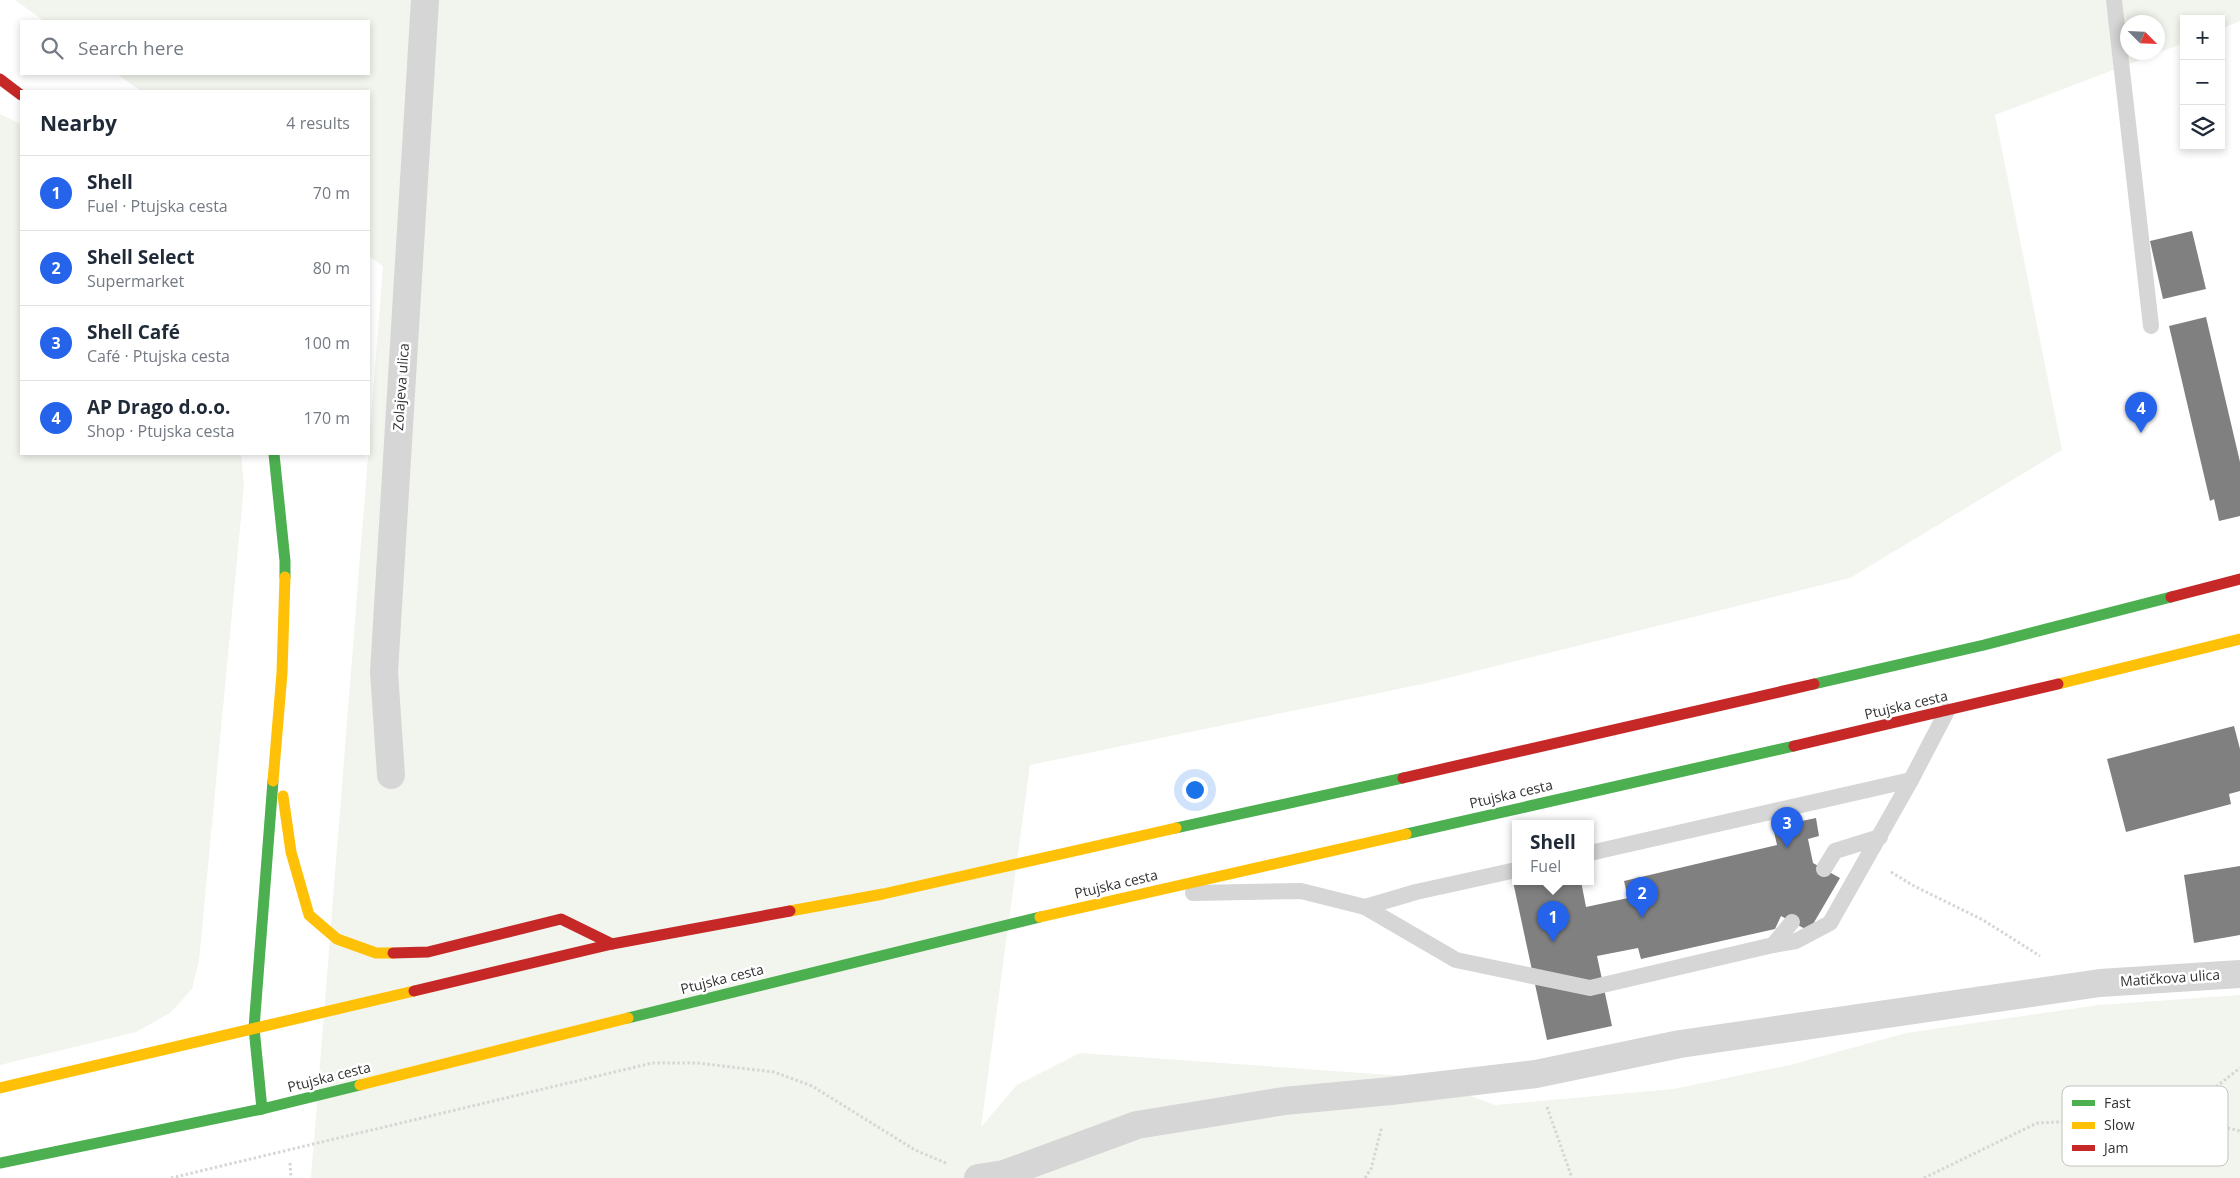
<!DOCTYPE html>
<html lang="en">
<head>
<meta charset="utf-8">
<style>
	body { margin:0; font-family:"Open Sans",sans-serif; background:#f6f6f7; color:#1f2937 }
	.controls { position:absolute; right:15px; top:15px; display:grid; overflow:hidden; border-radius:0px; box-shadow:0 2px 8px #0003 }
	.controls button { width:45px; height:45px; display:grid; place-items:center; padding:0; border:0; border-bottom:1px solid #e0e1e3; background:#fff; color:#1f2937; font:25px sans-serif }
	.compass { position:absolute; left:2120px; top:15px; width:45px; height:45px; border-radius:50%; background:#fff; box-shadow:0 2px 8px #0003; rotate:114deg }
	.you { position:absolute; left:1194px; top:789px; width:18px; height:18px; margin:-12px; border:4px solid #fff; border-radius:50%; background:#1a73e8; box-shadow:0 0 0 8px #1a73e833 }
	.badge { display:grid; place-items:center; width:32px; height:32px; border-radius:50%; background:#2563eb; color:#fff; font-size:16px; font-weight:700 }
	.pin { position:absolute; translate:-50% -41px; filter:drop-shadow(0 1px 2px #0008) }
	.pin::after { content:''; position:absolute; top:26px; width:18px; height:15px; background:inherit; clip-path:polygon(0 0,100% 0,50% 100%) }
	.popup { position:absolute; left:1512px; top:820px; width:82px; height:65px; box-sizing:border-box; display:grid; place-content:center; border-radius:0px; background:#fff; filter:drop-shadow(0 1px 4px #0005); font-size:16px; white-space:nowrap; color:#747a83 }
	.popup b { font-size:19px; color:#1f2937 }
	.popup::after { content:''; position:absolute; left:50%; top:100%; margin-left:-10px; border:10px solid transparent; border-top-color:#fff }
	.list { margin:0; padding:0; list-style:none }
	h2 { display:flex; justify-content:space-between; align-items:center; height:65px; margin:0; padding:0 20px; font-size:21px }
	h2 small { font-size:16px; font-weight:400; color:#747a83 }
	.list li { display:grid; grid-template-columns:32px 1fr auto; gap:15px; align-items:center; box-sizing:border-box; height:75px; padding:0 20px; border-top:1px solid #e0e1e3 }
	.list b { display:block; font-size:19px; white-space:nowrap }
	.list p { margin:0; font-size:16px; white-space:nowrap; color:#747a83 }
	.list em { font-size:16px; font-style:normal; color:#747a83 }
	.icon { flex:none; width:28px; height:28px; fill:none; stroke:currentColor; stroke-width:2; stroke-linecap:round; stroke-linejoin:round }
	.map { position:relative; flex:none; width:2240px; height:1178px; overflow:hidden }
	.search { position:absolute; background:#fff; box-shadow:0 2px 8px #0003; left:20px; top:20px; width:350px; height:55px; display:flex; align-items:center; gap:12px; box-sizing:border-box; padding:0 18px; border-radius:0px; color:#747a83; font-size:19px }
	.panel { position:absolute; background:#fff; box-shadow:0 2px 8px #0003; left:20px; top:90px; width:350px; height:365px; border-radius:0px }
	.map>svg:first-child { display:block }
	.green { fill:#f1f5ed; fill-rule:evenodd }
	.building { fill:#808080 }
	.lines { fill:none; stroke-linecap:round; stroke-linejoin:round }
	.path { stroke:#d6d6d6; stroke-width:3; stroke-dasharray:2.5 2.5; stroke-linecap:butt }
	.lane { stroke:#d6d6d6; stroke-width:16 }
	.street { stroke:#d6d6d6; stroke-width:28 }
	.fast { stroke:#4caf50; stroke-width:11 }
	.slow { stroke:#ffc107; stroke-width:11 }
	.jam { stroke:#c62828; stroke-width:11 }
	.labels { text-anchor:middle; stroke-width:5; stroke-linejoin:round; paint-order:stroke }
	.street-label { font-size:14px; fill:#323232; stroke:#fff }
	.key { fill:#fff; stroke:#c2c2c2; stroke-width:1 }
	.key-label { font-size:14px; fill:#323232 }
</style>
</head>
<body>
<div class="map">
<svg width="2240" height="1178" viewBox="0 0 2240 1178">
	<rect width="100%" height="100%" fill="#fff"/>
	<!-- green -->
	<g class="green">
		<path d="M15,0h2225v21l-19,8v-10h-37v24l-189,72 67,335 -212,128 -418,104 -402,83 -49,362 36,-42 63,-32 339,24 76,28 178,-16 117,-24 116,-32 193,-28 141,-10v183h-1929l72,-912 -14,-10v-165h-228l-24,-17h252v-53h-325zM2128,22h30v30h-30z"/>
		<path d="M0,114l21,10v330h220l3,32 -45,475 -7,28 -22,24 -34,19 -136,33z"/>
	</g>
	<!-- building -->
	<g class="building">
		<path d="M2192,231l14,58 -43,10 -13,-58z"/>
		<path d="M2206,317l34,145v54l-21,5 -5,-22 -4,2 -41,-175z"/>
		<path d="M2234,726l6,23v42l-11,3 2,10 -105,28 -19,-73z"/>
		<path d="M1816,818l3,18 -11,3 5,24 27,15 -31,53 -28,-15 -6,13 -134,30 -3,-11 -41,8 15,70 -65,14 -35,-163 4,-1v5h65l5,26 42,-9 -4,-17 153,-36 -4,-18z"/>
		<path d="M2240,866v69l-46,8 -10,-68z"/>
	</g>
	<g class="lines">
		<!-- path -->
		<g class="path">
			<path d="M1891,872l23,14 69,34 57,36"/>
			<path d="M1547,1107l25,71"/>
			<path d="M2179,1116l61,15"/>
			<path d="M290,1163l1,15"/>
			<path d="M171,1178l481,-115h45l77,9 38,14 103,64 33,14"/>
			<path d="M1365,1178l6,-9 11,-43"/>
			<path d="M1924,1178l113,-55 142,-7 61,-48"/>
		</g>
		<!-- lane -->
		<g class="lane">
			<path d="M2114,0l37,326"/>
			<path d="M1590,853l321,-73 36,-69"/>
			<path d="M1824,869l11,-18 45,-14"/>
			<path d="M1193,893l108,-2 64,16 51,-15 100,-22"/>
			<path d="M1365,907l91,53 134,28 183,-43 23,-4 34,-18 81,-143"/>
			<path d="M1773,945l19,-23"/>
		</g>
		<!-- street -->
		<g class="street">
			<path d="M391,775l-7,-103 41,-672"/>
			<path d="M978,1178l26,-4 133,-49 147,-24 107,-10 145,-17 144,-30 420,-61 140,-9"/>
		</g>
		<!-- fast -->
		<g class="fast">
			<path d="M274,454l11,107v16"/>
			<path d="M1814,684l170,-39 187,-48"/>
			<path d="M1176,828l227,-50"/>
			<path d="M1406,834l388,-88"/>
			<path d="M628,1018l412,-101"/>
			<path d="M262,1109l-8,-81 19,-247"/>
			<path d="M0,1163l262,-54 98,-24"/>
		</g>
		<!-- slow -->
		<g class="slow">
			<path d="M2058,684l182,-45"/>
			<path d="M273,781l9,-108 3,-96"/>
			<path d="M283,796l8,56 18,63 28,24 39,14h17"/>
			<path d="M790,911l93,-17 293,-66"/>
			<path d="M1040,917l366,-83"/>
			<path d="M360,1085l268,-67"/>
			<path d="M0,1088l414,-97"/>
		</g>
		<!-- jam -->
		<g class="jam">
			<path d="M0,79l21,16"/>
			<path d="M2171,597l69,-18"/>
			<path d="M1794,746l264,-62"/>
			<path d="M1403,778l411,-94"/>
			<path d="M393,953l35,-1 133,-33 51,25"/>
			<path d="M414,991l198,-47 178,-33"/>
		</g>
	</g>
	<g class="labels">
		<!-- street labels -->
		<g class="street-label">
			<text transform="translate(401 387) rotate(-86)" y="5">Zolajeva ulica</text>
			<text transform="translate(1906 705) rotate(-13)" y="5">Ptujska cesta</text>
			<text transform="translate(1511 794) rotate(-13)" y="5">Ptujska cesta</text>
			<text transform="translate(1116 884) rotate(-13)" y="5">Ptujska cesta</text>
			<text transform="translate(2170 978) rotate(-4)" y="5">Matičkova ulica</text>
			<text transform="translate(722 979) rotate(-14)" y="5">Ptujska cesta</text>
			<text transform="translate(329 1077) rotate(-14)" y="5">Ptujska cesta</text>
		</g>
	</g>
	<!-- legend -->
	<rect x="2062" y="1086" width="166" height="80" rx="8" class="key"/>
	<rect x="2072" y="1100" width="23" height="6" fill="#4caf50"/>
	<rect x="2072" y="1122" width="23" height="7" fill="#ffc107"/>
	<rect x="2072" y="1145" width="23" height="6" fill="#c62828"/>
	<g class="key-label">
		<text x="2104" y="1108">Fast</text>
		<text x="2104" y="1130">Slow</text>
		<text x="2104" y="1153">Jam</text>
	</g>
</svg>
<div class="controls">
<button>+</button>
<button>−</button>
<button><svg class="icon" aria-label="layers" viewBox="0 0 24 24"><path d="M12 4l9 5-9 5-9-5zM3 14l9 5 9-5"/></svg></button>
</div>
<svg class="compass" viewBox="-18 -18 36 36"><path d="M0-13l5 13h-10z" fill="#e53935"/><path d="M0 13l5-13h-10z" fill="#747a83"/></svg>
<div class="you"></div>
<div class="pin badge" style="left:1553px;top:942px">1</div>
<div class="popup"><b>Shell</b>Fuel</div>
<div class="pin badge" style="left:1642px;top:918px">2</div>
<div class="pin badge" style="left:1787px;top:848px">3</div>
<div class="pin badge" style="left:2141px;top:433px">4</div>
<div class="search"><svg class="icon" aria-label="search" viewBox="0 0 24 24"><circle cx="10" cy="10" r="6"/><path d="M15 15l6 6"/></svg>Search here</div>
<section class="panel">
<h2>Nearby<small>4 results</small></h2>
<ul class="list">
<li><span class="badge">1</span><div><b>Shell</b><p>Fuel · Ptujska cesta</p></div><em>70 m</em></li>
<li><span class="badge">2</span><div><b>Shell Select</b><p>Supermarket</p></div><em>80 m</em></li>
<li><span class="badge">3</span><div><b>Shell Café</b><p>Café · Ptujska cesta</p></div><em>100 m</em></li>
<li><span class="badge">4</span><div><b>AP Drago d.o.o.</b><p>Shop · Ptujska cesta</p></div><em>170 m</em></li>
</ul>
</section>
</div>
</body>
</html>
